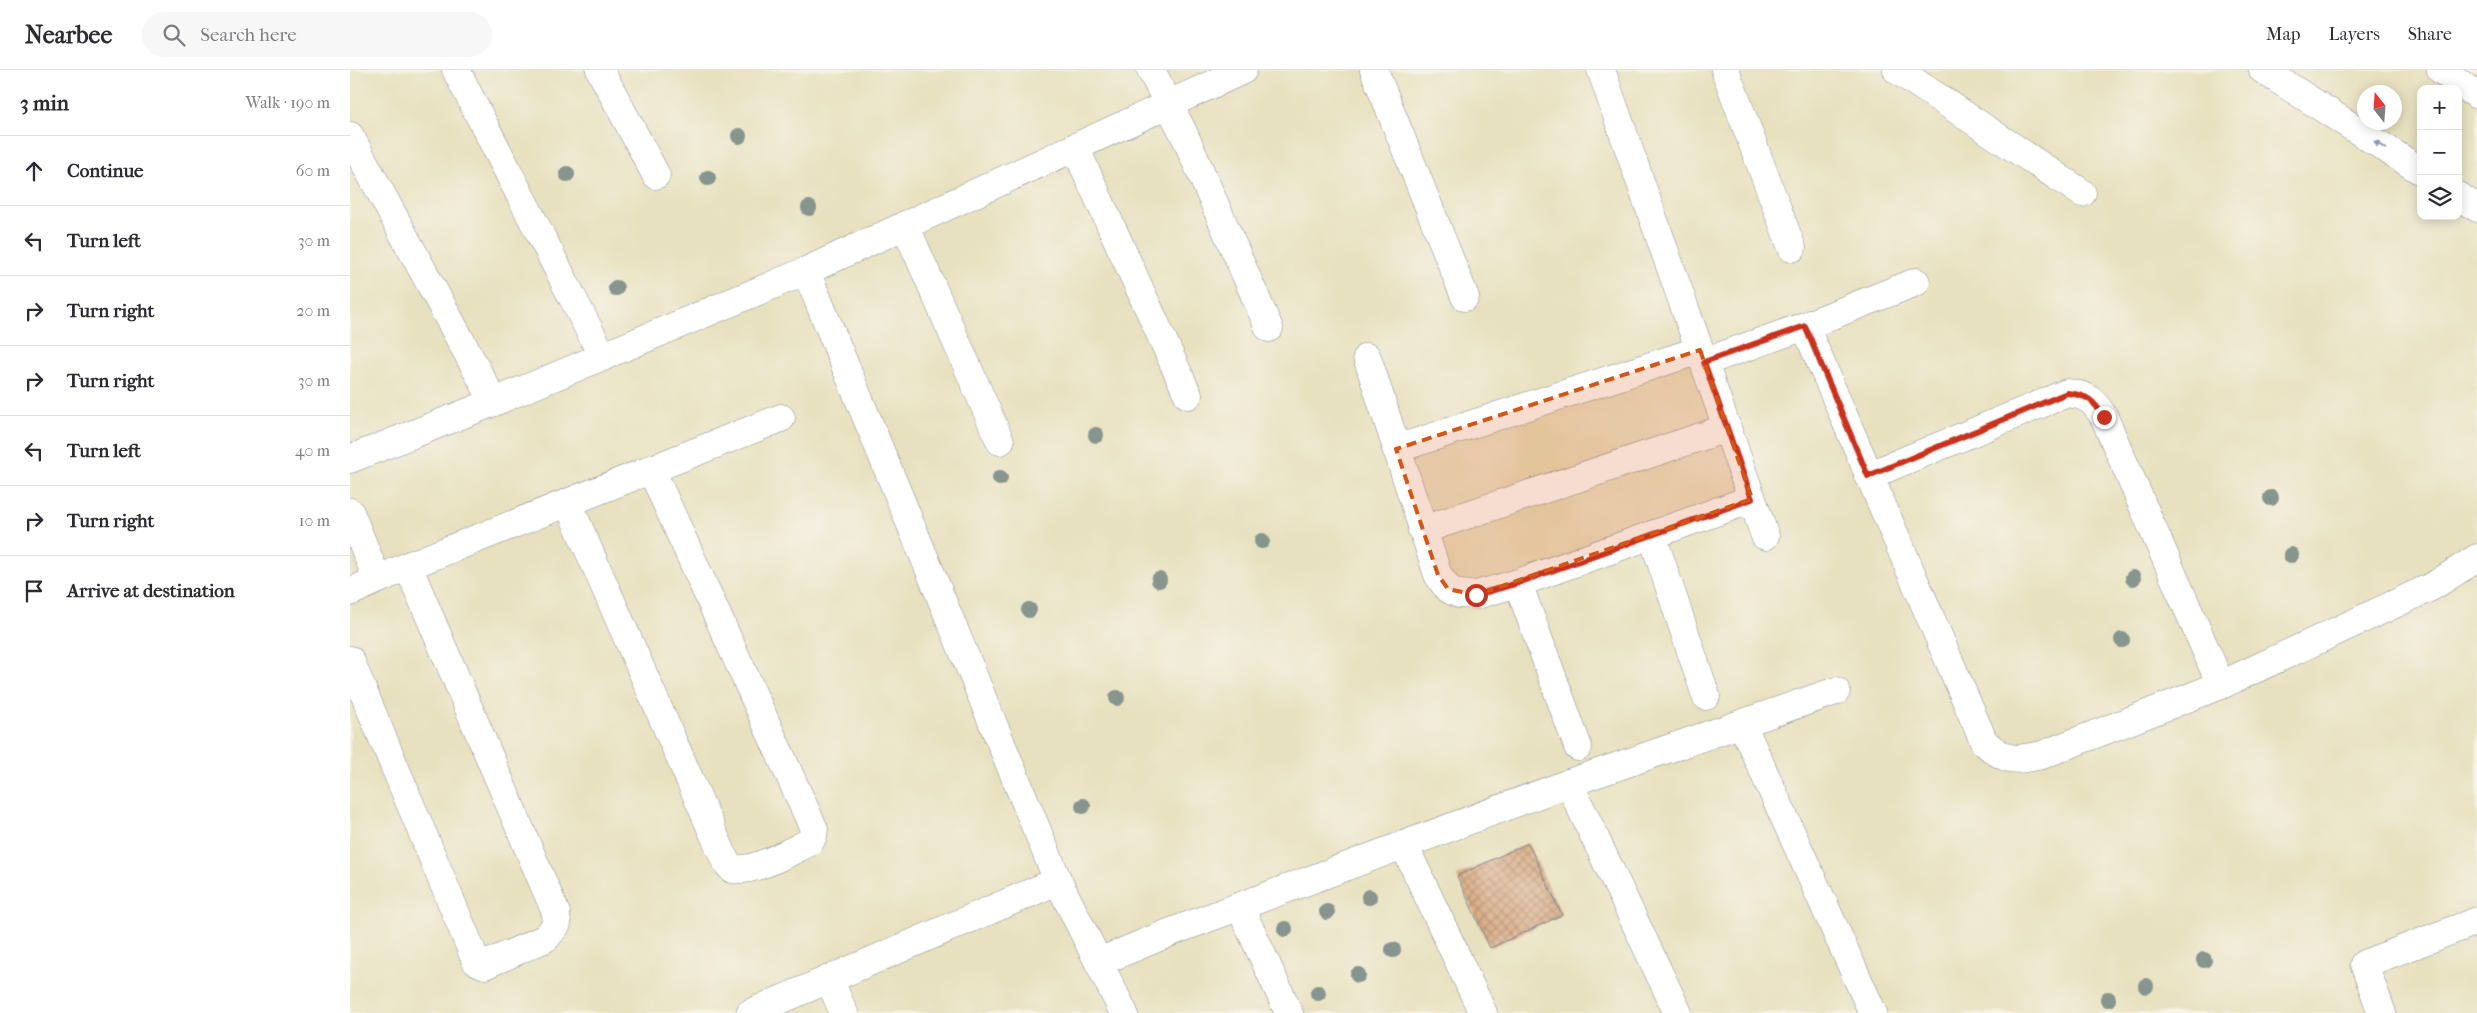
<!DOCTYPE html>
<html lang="en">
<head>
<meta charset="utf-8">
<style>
	body { margin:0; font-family:"IM FELL French Canon",serif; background:#f7f7f7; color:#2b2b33 }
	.controls { position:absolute; right:15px; top:15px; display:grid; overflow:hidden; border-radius:10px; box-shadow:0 2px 12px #0003 }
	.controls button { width:45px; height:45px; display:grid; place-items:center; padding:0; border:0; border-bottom:1px solid #e1e1e2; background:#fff; color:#2b2b33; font:25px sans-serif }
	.compass { position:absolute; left:2007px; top:15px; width:45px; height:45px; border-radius:50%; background:#fff; box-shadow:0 2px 12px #0003; rotate:343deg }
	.stop { position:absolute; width:15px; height:15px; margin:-11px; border:4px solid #c8321e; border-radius:50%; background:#fff }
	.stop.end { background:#c8321e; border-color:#fff; box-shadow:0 1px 5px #0008 }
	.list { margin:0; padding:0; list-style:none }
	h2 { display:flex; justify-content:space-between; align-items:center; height:65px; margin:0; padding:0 20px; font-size:21px }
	h2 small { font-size:16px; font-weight:400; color:#7c7c81 }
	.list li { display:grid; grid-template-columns:32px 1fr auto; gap:15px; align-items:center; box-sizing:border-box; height:70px; padding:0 20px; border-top:1px solid #e1e1e2 }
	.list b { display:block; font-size:19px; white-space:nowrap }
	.list em { font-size:16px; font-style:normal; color:#7c7c81 }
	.icon { flex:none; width:28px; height:28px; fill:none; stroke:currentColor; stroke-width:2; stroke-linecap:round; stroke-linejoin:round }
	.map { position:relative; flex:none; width:2127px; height:943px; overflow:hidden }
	header { display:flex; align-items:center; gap:30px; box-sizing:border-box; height:70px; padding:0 25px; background:#fff; border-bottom:1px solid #e1e1e2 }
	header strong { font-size:24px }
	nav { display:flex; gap:28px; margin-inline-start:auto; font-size:18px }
	.search { width:350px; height:45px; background:#f7f7f7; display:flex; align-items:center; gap:12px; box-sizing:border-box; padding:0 18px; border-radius:28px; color:#7c7c81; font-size:19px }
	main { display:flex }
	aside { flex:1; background:#fff }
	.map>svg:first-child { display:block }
	.building { fill:url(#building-cross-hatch) }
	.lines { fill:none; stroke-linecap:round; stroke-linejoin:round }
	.minor-casing { stroke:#82888e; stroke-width:29 }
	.tertiary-casing { stroke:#82888e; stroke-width:29 }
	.minor { stroke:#fff; stroke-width:28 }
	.tertiary { stroke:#fff; stroke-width:28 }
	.tree { fill:#87958f }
	.oneway { fill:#8d97ae }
	.route { stroke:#c8321e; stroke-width:6 }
	.marked { fill:#d45514; fill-opacity:0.2; stroke:#d45514; stroke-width:4; stroke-dasharray:10 6; stroke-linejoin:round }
</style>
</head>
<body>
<header>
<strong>Nearbee</strong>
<div class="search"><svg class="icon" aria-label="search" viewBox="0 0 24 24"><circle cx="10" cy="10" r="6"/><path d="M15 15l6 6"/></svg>Search here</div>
<nav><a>Map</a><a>Layers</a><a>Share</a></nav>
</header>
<main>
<aside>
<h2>3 min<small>Walk · 190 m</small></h2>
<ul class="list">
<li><svg class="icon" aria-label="ahead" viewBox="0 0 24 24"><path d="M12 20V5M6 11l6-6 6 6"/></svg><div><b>Continue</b></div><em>60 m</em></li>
<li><svg class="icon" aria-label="left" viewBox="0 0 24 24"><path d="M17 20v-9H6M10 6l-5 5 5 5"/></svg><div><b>Turn left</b></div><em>30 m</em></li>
<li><svg class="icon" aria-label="right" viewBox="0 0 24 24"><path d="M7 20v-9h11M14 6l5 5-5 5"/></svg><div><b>Turn right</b></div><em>20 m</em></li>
<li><svg class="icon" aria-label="right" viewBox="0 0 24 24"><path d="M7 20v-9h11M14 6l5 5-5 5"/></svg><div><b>Turn right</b></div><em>30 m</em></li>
<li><svg class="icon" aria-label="left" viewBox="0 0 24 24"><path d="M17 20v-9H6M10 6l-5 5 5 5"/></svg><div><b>Turn left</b></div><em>40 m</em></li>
<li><svg class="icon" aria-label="right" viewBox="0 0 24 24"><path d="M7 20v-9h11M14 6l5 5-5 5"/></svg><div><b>Turn right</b></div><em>10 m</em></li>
<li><svg class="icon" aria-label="arrive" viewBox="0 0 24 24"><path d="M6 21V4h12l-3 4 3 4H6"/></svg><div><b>Arrive at destination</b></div></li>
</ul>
</aside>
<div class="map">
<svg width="2127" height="943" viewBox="0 0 2127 943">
	<defs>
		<pattern id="building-cross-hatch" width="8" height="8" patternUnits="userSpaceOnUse" patternTransform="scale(1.25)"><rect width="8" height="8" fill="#dbae88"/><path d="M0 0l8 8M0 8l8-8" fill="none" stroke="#b18e72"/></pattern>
	</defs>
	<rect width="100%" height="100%" fill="#f7f3e8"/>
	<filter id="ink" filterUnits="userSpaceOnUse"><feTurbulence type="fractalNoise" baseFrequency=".02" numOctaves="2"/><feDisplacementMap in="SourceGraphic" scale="10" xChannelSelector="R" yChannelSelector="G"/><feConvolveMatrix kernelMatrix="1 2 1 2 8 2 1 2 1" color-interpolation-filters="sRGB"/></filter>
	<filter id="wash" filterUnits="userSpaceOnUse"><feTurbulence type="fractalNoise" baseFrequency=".0096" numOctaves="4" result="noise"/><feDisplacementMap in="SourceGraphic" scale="20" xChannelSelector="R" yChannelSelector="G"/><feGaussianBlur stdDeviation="1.12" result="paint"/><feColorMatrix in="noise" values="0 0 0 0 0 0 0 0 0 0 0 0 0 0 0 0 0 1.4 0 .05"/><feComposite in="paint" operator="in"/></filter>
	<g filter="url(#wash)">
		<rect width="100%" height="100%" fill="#e8e1bf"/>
		<g id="blocks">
			<!-- building -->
			<path class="building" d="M1178,773l34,72 -72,33 -33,-72z"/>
		</g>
	</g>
	<g filter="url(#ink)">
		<use href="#blocks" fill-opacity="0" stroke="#82888e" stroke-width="1"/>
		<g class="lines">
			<defs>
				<g id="minor">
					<path d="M106,0l147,287"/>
					<path d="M250,0l56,105"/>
					<path d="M801,0l33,64 85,194"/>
					<path d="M1024,0l91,227"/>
					<path d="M1251,0l164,466"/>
					<path d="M1375,0l67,178"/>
					<path d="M1547,0l185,123"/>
					<path d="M0,66l144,266"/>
					<path d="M725,77l113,248"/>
					<path d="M555,155l95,216"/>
					<path d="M456,201l252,610 66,132"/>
					<path d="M1455,256l179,416c23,20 29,19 58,13l179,-70 212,-99 44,-28"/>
					<path d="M1017,287l71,218 10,14 11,5 17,1 42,-12 234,-84"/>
					<path d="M1354,292l101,-36 111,-44"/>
					<path d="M1046,379l304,-99"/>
					<path d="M0,389l144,-57 312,-131 437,-201"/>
					<path d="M1518,406l199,-83c21,2 26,7 37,24l117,268"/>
					<path d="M218,433l158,359 6,7c22,4 57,-17 78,-27l3,-6 1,-7 -163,-360"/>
					<path d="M0,442l27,67"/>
					<path d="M1072,460l305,-102"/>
					<path d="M1302,465l54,161"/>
					<path d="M1168,513l60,164"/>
					<path d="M0,522l58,-26 373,-148"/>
					<path d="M0,590l126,301 9,4 61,-27 11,-14 -1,-11 -148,-347"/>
					<path d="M1392,654l131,289"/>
					<path d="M1219,713l109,230"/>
					<path d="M1054,775l79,168"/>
					<path d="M890,837l49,106"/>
					<path d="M749,892l72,-30 398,-149 267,-92"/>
					<path d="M479,909l15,34"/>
					<path d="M400,943l308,-132"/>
					<path d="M2032,943l-18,-49 113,-43"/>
				</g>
				<g id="tertiary">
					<path d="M1913,0l158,101"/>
					<path d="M2091,0l36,25"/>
					<path d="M2108,126l19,12"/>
				</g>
			</defs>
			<!-- minor casing -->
			<use href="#minor" class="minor-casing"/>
			<!-- tertiary casing -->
			<use href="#tertiary" class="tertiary-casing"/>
			<!-- minor -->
			<use href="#minor" class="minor"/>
			<!-- tertiary -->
			<use href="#tertiary" class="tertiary"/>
		</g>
		<!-- trees -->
		<g class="tree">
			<circle cx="389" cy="66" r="8"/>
			<circle cx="217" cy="104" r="8"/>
			<circle cx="358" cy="108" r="8"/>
			<circle cx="459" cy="138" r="8"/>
			<circle cx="266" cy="218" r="8"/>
			<circle cx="746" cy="365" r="8"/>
			<circle cx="650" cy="408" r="8"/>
			<circle cx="1921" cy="428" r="8"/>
			<circle cx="912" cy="471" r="8"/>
			<circle cx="1941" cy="485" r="8"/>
			<circle cx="1783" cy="508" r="8"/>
			<circle cx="809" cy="510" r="8"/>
			<circle cx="679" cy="540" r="8"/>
			<circle cx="1772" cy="570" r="8"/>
			<circle cx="767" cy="628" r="8"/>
			<circle cx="733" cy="736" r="8"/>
			<circle cx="1019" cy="827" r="8"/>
			<circle cx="977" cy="842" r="8"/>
			<circle cx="935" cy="859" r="8"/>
			<circle cx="1043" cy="880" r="8"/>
			<circle cx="1854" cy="890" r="8"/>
			<circle cx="1008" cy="905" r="8"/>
			<circle cx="1796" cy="916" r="8"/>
			<circle cx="968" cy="923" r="8"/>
			<circle cx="1758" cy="929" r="8"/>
		</g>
		<!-- one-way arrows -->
		<defs><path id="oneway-solid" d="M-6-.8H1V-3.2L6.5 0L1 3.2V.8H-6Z" transform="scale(1.25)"/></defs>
		<use class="oneway" href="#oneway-solid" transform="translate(2030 75) rotate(-147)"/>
	</g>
	<g class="lines" filter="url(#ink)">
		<!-- route -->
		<path class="route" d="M1126,525l42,-12 234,-84 -48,-137 101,-36 63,150 199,-83c21,2 26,7 37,24"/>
	</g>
	<!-- marked area -->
	<path class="marked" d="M1350,280l52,149 -276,96 -28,-6 -10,-14 -42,-126z"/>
</svg>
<div class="controls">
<button>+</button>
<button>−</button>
<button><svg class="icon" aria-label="layers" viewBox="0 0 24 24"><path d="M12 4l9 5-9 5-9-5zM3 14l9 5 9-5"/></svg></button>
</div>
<svg class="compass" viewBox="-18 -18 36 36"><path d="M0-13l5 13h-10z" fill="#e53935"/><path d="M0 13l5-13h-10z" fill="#7c7c81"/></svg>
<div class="stop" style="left:1126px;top:525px"></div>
<div class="stop end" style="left:1754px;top:347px"></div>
</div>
</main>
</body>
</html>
